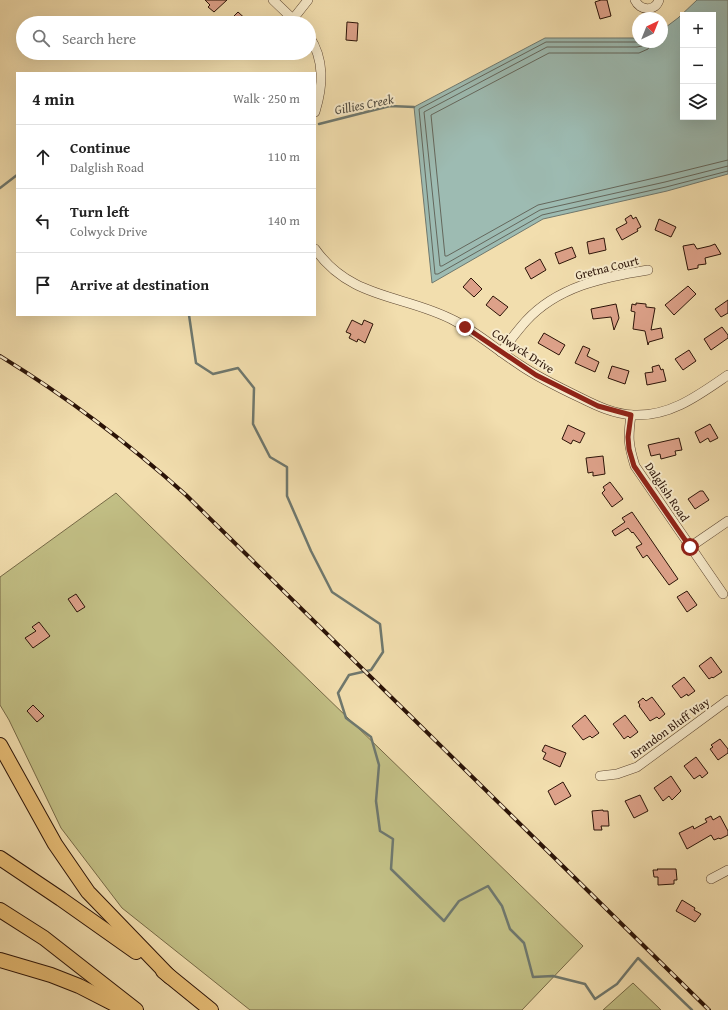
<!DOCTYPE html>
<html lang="en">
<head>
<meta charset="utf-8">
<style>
	body { margin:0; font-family:"Gentium Book Plus",serif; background:#f6f6f6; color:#222 }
	.controls { position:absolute; right:12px; top:12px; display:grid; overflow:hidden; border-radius:0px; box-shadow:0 4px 16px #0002 }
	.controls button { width:36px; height:36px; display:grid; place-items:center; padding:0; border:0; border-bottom:1px solid #e0e0e0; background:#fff; color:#222; font:20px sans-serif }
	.compass { position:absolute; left:632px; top:12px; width:36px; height:36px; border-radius:50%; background:#fff; box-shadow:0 4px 16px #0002; rotate:43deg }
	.stop { position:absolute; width:12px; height:12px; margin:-9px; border:3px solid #8f2418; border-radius:50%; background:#fff }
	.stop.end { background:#8f2418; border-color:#fff; box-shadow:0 1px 4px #0008 }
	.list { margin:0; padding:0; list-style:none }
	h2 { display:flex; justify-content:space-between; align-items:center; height:52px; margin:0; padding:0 16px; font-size:17px }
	h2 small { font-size:13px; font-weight:400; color:#767676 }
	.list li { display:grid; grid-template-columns:26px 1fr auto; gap:12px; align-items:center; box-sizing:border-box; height:64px; padding:0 16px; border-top:1px solid #e0e0e0 }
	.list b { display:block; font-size:15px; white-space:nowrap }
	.list p { margin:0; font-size:13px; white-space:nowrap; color:#767676 }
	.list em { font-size:13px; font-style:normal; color:#767676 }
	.icon { flex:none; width:22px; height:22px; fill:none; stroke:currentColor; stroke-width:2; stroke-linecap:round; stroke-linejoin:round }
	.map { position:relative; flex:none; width:728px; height:1010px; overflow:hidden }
	.search { position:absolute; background:#fff; box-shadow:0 4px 16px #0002; left:16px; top:16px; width:300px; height:44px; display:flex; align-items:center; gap:10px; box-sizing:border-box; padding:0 14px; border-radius:22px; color:#767676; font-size:15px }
	.panel { position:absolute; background:#fff; box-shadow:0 4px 16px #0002; left:16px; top:72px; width:300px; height:244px; border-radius:0px }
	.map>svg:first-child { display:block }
	.green { fill:#c2bf85; stroke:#766946 }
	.water { fill:#9dbbb2; stroke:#6f786e; fill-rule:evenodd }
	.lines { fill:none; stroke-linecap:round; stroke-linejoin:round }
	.shore { stroke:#64675c; stroke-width:1 }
	.stream { stroke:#6f786e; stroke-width:2.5 }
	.building { fill:#dda189; stroke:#2b1307 }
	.minor-casing { stroke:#5d4631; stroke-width:10 }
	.highway-casing { stroke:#2b1307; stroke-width:16 }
	.minor { stroke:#f7eaca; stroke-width:9 }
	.highway { stroke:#e9bf77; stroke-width:14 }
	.rail-casing { stroke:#2b1307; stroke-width:4 }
	.rail { stroke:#f7eaca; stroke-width:2.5; stroke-dasharray:8; stroke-linecap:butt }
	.route { stroke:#8f2418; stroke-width:5 }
	.labels { text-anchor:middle; stroke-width:4; stroke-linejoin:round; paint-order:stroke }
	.street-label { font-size:12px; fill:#2b1307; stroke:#f7eaca }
	.water-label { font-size:13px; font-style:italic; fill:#534e43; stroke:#f7eaca }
</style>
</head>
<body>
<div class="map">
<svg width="728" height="1010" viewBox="0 0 728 1010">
	<rect width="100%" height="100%" fill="#f2deae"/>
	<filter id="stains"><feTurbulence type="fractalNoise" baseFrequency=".005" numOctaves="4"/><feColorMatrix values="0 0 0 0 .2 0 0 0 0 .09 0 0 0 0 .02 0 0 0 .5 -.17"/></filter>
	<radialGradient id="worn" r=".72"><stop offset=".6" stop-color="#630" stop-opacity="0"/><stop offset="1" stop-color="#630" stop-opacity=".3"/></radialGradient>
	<!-- green -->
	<g class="green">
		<path d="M116,493l467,453 -61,64h-272l-128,-102 -61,-80 -52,-108 -9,-15v-128z"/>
		<path d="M633,983l28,27h-58z"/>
	</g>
	<!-- water -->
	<path class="water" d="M697,0h31v174l-61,17 -124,28 -111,64 -18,-176 131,-69h93v4h24v-12l16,-12zM683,15h30v102h-30z"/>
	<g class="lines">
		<!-- shore -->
		<g class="shore">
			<path d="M638,42h-92l-127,67 16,165h3l104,-59 124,-28 62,-16"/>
			<path d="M646,42l-4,4 -5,1h-90l-123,65 16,154h2l98,-56 125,-28 63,-16"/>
			<path d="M652,42l-4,7 -9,4h-90l-118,62 14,141h2l91,-51 125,-29 65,-16"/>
		</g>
		<!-- stream -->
		<g class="stream">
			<path d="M319,124l71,-18 24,1"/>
			<path d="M0,188l17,-13"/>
			<path d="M189,315l7,48 17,11 25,-6 16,20 -1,36 17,33 17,10v29l24,55 21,41 48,32 3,28 -12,18 -22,5 -11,18 8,25 25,19 8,28 -3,36 4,30 13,8 -2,30 53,52 15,-20 29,-15 14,20 8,23 14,14 9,34 20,-1 32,8 10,15 22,-15 21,-26 54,52"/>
		</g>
	</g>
	<!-- building -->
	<g class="building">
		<path d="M205,0h22l-13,12 -6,-5 2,-2z"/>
		<path d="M601,0h6l4,16 -11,3 -5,-17z"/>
		<path d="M238,12l12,11h-23z"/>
		<path d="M347,22l11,1 -1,18 -11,-1z"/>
		<path d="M631,215l2,4 3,-2 5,10 -4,2 1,2 -16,9 -6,-11 11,-6 -2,-4z"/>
		<path d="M659,219l17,8 -5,10 -16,-7z"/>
		<path d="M604,238l2,12 -17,4 -2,-12z"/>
		<path d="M694,244l3,5 13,-3 5,-2 6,10 -16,4 1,6 -8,1v3l-10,2 -5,-24z"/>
		<path d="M572,247l4,10 -17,7 -4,-11z"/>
		<path d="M540,259l6,11 -15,9 -6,-11z"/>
		<path d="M471,278l11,11 -8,8 -11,-10z"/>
		<path d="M688,286l8,8 -22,21 -9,-10z"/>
		<path d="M493,296l15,11 -8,9 -14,-11z"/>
		<path d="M728,300v13l-7,4 -6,-8z"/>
		<path d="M636,303l10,1v3l9,1 -4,22 10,-2 2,10 -14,4 -1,3 -3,-14 -12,-2 2,-17 -4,-1 1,-7 4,1z"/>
		<path d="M616,304l3,14 -5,12 -3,-13 -18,2 -2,-10z"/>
		<path d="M352,320l10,5 2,-5 9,4 -8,19 -7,-4 -1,3 -8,-4 2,-4 -5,-2z"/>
		<path d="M722,327l6,8v3l-17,12 -7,-11z"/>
		<path d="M544,333l21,12 -6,10 -21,-12z"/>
		<path d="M583,346l7,3 -3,7 12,6 -4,10 -20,-9z"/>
		<path d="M689,350l7,11 -13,9 -8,-11z"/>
		<path d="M659,365l2,5 2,-1 3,12 -19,4 -2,-12 8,-1 -1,-5z"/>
		<path d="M612,366l17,5 -4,13 -17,-6z"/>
		<path d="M710,424l8,14 -8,4 -2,-4 -8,5 -5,-11z"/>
		<path d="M568,425l17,8 -5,10 -7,-3 -2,4 -9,-5z"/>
		<path d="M679,438l3,12 -7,1 1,4 -15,4 -1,-5 -9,2 -3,-11z"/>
		<path d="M603,456l2,18 -12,2v-4l-5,1 -2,-15z"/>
		<path d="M610,482l13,17 -11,8 -10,-14 3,-3 -2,-3z"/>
		<path d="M700,491h3l6,9 -14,9 -7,-10z"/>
		<path d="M632,512l46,67 -9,6 -22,-30 -4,3 -7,-11 6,-3 -9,-12 -1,1 -4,-5 -13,8 -3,-5 13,-9 -3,-4z"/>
		<path d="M687,591l10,14 -10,7 -10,-15z"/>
		<path d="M76,594l9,13 -8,5 -9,-13z"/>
		<path d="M39,622l11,14 -17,12 -8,-10 11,-7 -4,-4z"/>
		<path d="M711,657l11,15 -9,6 -1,-1 -3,2 -10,-13z"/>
		<path d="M684,677l11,14 -7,5 -1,-2 -6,4 -9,-12z"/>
		<path d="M652,697l13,17 -6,5 -2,-2 -7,4 -11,-15 1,-1 -2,-3 5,-4 3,3z"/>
		<path d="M33,705l11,11 -7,6 -10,-11z"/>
		<path d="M585,715l14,18 -7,5 -2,-2 -7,4 -11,-14z"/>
		<path d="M625,715l13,17 -8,6 -2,-2 -4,3 -11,-15z"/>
		<path d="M720,739l8,10v4l-10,7 -8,-11 3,-2 -2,-2z"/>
		<path d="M545,745l21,8 -6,14 -17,-8 3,-6 -4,-2z"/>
		<path d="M696,757l12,16 -6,5 -2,-3 -6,4 -10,-13z"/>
		<path d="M671,776l10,15 -9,9 -3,-4 -6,5 -9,-13z"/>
		<path d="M563,782l8,14 -16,9 -7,-14z"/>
		<path d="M640,795l8,16 -14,7 -9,-17z"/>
		<path d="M603,810v1h5l1,15h-8l1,4h-8l-2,-19z"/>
		<path d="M711,816l2,4 7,-4 8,15v4l-8,4 -1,-1 -5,2 -3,-5 -24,14 -8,-16 14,-7 1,3 13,-7 -2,-3z"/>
		<path d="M657,869h19l1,11h-3v4l-16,1v-8h-4l-1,-7h5z"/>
		<path d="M682,900l13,8 -1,2 7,4 -6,8 -19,-11z"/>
	</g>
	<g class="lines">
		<defs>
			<g id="minor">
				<path d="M273,0l24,23"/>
				<path d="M635,0c5,11 20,12 24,0"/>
				<path d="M293,19l15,-19"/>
				<path d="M309,36c16,24 14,50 6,76"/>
				<path d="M315,249c37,52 90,45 140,72 23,12 43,30 65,44 19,13 40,23 61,33 16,8 33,16 52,17 37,2 66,-20 95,-40"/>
				<path d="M501,352c8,-10 16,-21 25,-31 31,-34 77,-44 122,-51"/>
				<path d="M631,415c-3,22 -3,29 4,51l88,128"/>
				<path d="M690,547l38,-26"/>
				<path d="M600,776l17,-2 20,-7 91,-67"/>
				<path d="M711,879l17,-9"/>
			</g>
			<g id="highway">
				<path d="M0,745l55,99 33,48 82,85"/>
				<path d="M0,858l61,41 75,53"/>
				<path d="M0,910l44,28 92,72"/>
				<path d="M0,960l51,15 28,11 47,24"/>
				<path d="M163,971l48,39"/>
			</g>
		</defs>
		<!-- minor casing -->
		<use href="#minor" class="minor-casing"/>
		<!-- highway casing -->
		<use href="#highway" class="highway-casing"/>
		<!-- minor -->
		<use href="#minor" class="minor"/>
		<!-- highway -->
		<use href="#highway" class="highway"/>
		<defs>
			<path id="rail" d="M0,356c67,41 128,87 186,139l523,515"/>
		</defs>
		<!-- rail casing -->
		<use href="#rail" class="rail-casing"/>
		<!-- rail -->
		<use href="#rail" class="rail"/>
	</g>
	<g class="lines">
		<!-- route -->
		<path class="route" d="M465,327l71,48 62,31 33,9 -3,22 1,12 5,17 56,81"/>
	</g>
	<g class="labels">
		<!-- street labels -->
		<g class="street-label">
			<text transform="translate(607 268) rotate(-14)" y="4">Gretna Court</text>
			<text transform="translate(523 351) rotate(33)" y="4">Colwyck Drive</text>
			<text transform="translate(667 492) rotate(56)" y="4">Dalglish Road</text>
			<text transform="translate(670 728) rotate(-36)" y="4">Brandon Bluff Way</text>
		</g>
		<!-- water labels -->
		<g class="water-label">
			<text transform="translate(364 104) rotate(-11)" y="5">Gillies Creek</text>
		</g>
	</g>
	<rect width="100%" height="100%" filter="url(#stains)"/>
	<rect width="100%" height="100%" fill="url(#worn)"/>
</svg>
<div class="controls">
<button>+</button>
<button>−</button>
<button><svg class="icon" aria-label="layers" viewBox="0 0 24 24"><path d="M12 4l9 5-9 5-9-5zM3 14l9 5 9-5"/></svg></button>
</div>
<svg class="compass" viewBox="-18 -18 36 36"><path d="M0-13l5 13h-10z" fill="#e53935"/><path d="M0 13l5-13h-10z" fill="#767676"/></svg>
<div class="stop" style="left:690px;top:547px"></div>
<div class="stop end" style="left:465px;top:327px"></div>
<div class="search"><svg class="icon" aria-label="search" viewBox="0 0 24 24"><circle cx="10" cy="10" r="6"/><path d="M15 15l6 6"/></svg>Search here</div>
<section class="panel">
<h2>4 min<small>Walk · 250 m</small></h2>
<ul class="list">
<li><svg class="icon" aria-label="ahead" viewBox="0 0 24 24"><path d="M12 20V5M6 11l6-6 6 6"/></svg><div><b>Continue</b><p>Dalglish Road</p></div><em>110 m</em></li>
<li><svg class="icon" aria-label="left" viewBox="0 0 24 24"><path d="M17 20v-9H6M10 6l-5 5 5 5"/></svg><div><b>Turn left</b><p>Colwyck Drive</p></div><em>140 m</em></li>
<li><svg class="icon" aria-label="arrive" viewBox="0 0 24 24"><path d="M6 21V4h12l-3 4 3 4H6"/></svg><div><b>Arrive at destination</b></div></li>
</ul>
</section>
</div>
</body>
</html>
